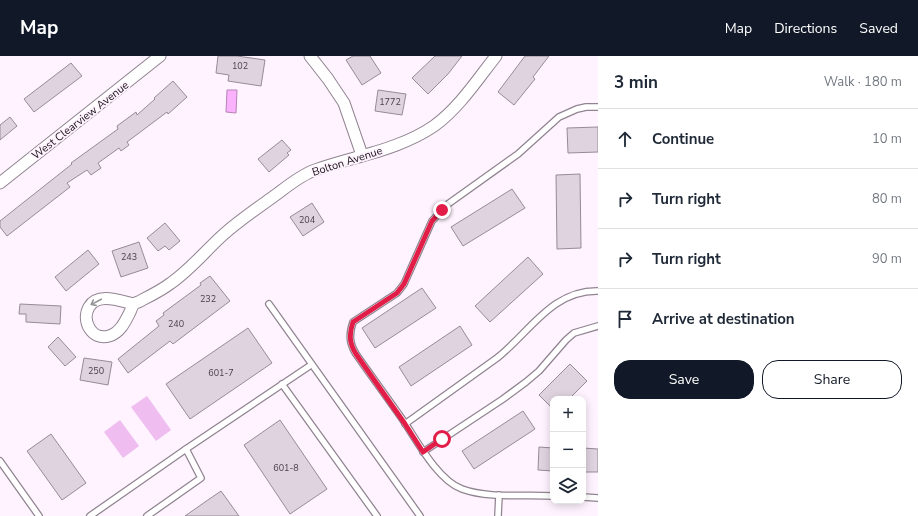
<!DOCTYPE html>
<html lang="en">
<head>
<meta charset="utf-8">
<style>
	body { margin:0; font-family:"Nunito Sans",sans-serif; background:#f6f6f7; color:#1f2937 }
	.controls { position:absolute; right:12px; bottom:12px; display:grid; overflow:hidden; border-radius:8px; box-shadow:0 2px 10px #0003 }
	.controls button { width:36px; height:36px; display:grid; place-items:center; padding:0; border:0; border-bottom:1px solid #e0e1e3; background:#fff; color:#1f2937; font:20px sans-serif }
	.stop { position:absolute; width:12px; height:12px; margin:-9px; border:3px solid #e11d48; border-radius:50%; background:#fff }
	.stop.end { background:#e11d48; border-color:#fff; box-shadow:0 1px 4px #0008 }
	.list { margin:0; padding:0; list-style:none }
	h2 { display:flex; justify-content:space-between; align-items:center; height:52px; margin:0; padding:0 16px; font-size:17px }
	h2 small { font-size:13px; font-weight:400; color:#747a83 }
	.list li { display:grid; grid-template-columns:26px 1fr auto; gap:12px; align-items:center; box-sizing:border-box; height:60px; padding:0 16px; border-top:1px solid #e0e1e3 }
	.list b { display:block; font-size:15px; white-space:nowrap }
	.list em { font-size:13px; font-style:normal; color:#747a83 }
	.actions { display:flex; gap:8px; padding:12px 16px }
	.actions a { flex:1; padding:9px 0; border:1px solid #111827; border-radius:16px; text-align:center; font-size:14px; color:#111827 }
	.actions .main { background:#111827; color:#fff }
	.icon { flex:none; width:22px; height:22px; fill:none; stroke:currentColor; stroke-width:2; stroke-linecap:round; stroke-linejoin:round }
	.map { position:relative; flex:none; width:598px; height:460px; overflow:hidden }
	header { display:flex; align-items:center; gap:24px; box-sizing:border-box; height:56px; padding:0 20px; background:#111827; color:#fff }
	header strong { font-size:19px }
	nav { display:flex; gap:22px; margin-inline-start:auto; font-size:14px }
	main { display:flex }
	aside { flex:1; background:#fff }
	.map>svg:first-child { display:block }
	.green { fill:#efbdf0 }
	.water { fill:#fbb2fd; stroke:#b782b8 }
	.building { fill:#e0d3e0; stroke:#988b98 }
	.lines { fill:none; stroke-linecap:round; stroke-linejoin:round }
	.lane-casing { stroke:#908490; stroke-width:8 }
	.street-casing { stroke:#908490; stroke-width:13 }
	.lane { stroke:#fff; stroke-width:5.5 }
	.street { stroke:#fff; stroke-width:11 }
	.oneway { stroke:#979497 }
	.route { stroke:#e11d48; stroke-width:5 }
	.labels { text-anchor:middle; stroke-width:3.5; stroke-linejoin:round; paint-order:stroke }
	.number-label { font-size:9px; fill:#494249 }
	.street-label { font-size:11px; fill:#171217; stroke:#fef3fe }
</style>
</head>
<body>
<header>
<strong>Map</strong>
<nav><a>Map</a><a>Directions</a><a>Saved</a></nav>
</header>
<main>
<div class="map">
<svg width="598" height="460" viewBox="0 0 598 460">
	<rect width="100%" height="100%" fill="#fef3fe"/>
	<!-- green -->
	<g class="green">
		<path d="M147,340l24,34 -15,11 -25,-34z"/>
		<path d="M120,364l19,26 -16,12 -19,-26z"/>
	</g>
	<!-- water -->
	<path class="water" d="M227,34h10l-1,23 -10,-1z"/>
	<!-- building -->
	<g class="building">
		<path d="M218,0h19l28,4 -4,26 -33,-5 1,-6 -13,-2z"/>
		<path d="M353,0h17l11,17 -19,12 -16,-25z"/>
		<path d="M435,0h27l-14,18 -20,20 -16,-16z"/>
		<path d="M525,0h24l-16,21 2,2 -21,26 -16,-13z"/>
		<path d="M71,7l11,13 -48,36 -10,-13z"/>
		<path d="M173,25l14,16 -19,17 -1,-2 -40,30 2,3 -8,6 -2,-3 -21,15 3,5 -10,7 -4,-5 -20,13 3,4 -63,49 -7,-9v-6l72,-57 -1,-1 47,-34 -1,-3 19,-14 1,3 18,-16 -1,-1z"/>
		<path d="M378,34l28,4 -4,21 -27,-4z"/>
		<path d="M10,61l7,9 -17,14v-15z"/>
		<path d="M598,71v25l-30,1 -1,-25z"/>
		<path d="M282,84l9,10 -4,3 2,2 -20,17 -11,-13z"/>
		<path d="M580,118l1,74 -24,1 -1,-74z"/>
		<path d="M512,133l13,19 -62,38 -12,-19z"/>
		<path d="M312,147l12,19 -21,14 -13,-19z"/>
		<path d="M165,167l15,18 -11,9 -4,-4 -7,5 -11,-13z"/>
		<path d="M139,186l9,26 -27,9 -9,-26z"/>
		<path d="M88,194l11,14 -33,27 -11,-14z"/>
		<path d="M528,201l15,17 -53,48 -15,-16z"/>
		<path d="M210,220l20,25 -57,43 -3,-3 -42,32 -10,-14 41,-33 -3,-5 8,-6 -1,-2 38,-28 -1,-2z"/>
		<path d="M422,232l14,20 -61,40 -13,-20z"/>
		<path d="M20,248l41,2 -1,18 -34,-2v-8h-7z"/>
		<path d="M460,270l12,19 -61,41 -12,-19z"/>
		<path d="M248,272l24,35 -82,56 -24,-35z"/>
		<path d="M58,281l18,20 -11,9 -17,-19z"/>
		<path d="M84,302l28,4 -4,23 -28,-5z"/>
		<path d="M570,308l17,17 -18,18h-16v10l-14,-14z"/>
		<path d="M523,355l12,18 -61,40 -12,-18z"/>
		<path d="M280,364l47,69 -37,25 -46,-69z"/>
		<path d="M51,378l35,49 -24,17 -35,-49z"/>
		<path d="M539,391l14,1v23l-15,-1z"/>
		<path d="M583,392l15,1v23h-15z"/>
		<path d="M221,435l18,25h-54l20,-14z"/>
	</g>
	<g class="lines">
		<defs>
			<g id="lane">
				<path d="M269,248l151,212"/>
				<path d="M282,328l95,132"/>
				<path d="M405,368l92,-66c33,-26 55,-68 101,-67"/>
				<path d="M423,396l80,-53 23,-17 13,-11 27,-31 8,-7 24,-7"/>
				<path d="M0,405l39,55"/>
				<path d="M553,440c-29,-2 -63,3 -91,-7 -23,-8 -44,-46 -57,-66 -16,-23 -33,-46 -49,-69 -7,-11 -7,-20 -3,-32l44,-29 7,-9 28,-63 16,-17 70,-50 41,-37 18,-8 9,-2h12"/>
				<path d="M583,441l15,1"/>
				<path d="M90,460l96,-67 125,-84"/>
				<path d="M147,460l54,-38 -15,-29"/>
				<path d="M498,460l1,-21"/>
			</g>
			<g id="street">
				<path d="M310,0l18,23 16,24 18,52"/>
				<path d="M0,127l160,-127"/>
				<path d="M134,248c-14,-3 -36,-12 -45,3 -8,14 3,34 20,29 11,-3 16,-14 21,-24 1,-2 2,-6 4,-8 2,-2 6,-2 8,-4 10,-5 20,-10 29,-17 20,-14 35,-33 53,-49 17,-15 35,-27 53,-40 12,-9 24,-19 38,-24 40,-14 84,-20 119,-44 25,-18 43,-46 62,-70"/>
			</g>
		</defs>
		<!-- lane casing -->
		<use href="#lane" class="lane-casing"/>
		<!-- street casing -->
		<use href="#street" class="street-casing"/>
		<!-- lane -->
		<use href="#lane" class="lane"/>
		<!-- street -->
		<use href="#street" class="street"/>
	</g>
	<!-- one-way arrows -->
	<defs><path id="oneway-shaft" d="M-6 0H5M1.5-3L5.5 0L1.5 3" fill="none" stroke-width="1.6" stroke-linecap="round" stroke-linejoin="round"/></defs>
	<use class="oneway" href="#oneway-shaft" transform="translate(96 246) rotate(152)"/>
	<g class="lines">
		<!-- route -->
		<path class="route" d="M442,383l-19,13 -18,-28 -49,-70c-7,-11 -7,-20 -3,-32l44,-29 7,-9 28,-63 10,-11"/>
	</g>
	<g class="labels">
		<!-- number labels -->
		<g class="number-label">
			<text x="240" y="13">102</text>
			<text x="390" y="49">1772</text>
			<text x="307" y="167">204</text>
			<text x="129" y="204">243</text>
			<text x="208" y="246">232</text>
			<text x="176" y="271">240</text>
			<text x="96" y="318">250</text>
			<text x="221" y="320">601-7</text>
			<text x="286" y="415">601-8</text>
		</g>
		<!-- street labels -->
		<g class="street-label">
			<text transform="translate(80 64) rotate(-38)" y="4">West Clearview Avenue</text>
			<text transform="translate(347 105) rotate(-18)" y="4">Bolton Avenue</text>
		</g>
	</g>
</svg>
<div class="controls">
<button>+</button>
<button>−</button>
<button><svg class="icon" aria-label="layers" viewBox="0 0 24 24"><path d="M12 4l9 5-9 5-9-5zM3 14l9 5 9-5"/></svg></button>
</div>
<div class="stop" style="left:442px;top:383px"></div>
<div class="stop end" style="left:442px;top:154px"></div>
</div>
<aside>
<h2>3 min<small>Walk · 180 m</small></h2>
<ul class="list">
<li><svg class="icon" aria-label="ahead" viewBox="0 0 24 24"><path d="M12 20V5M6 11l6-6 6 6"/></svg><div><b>Continue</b></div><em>10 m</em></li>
<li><svg class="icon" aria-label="right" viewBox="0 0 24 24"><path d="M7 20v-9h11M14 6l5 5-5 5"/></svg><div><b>Turn right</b></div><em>80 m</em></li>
<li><svg class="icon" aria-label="right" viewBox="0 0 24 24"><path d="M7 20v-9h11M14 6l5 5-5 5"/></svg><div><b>Turn right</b></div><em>90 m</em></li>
<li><svg class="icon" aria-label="arrive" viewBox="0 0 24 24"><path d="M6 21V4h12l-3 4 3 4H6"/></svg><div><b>Arrive at destination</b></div></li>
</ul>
<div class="actions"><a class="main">Save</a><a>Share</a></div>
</aside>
</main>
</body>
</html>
